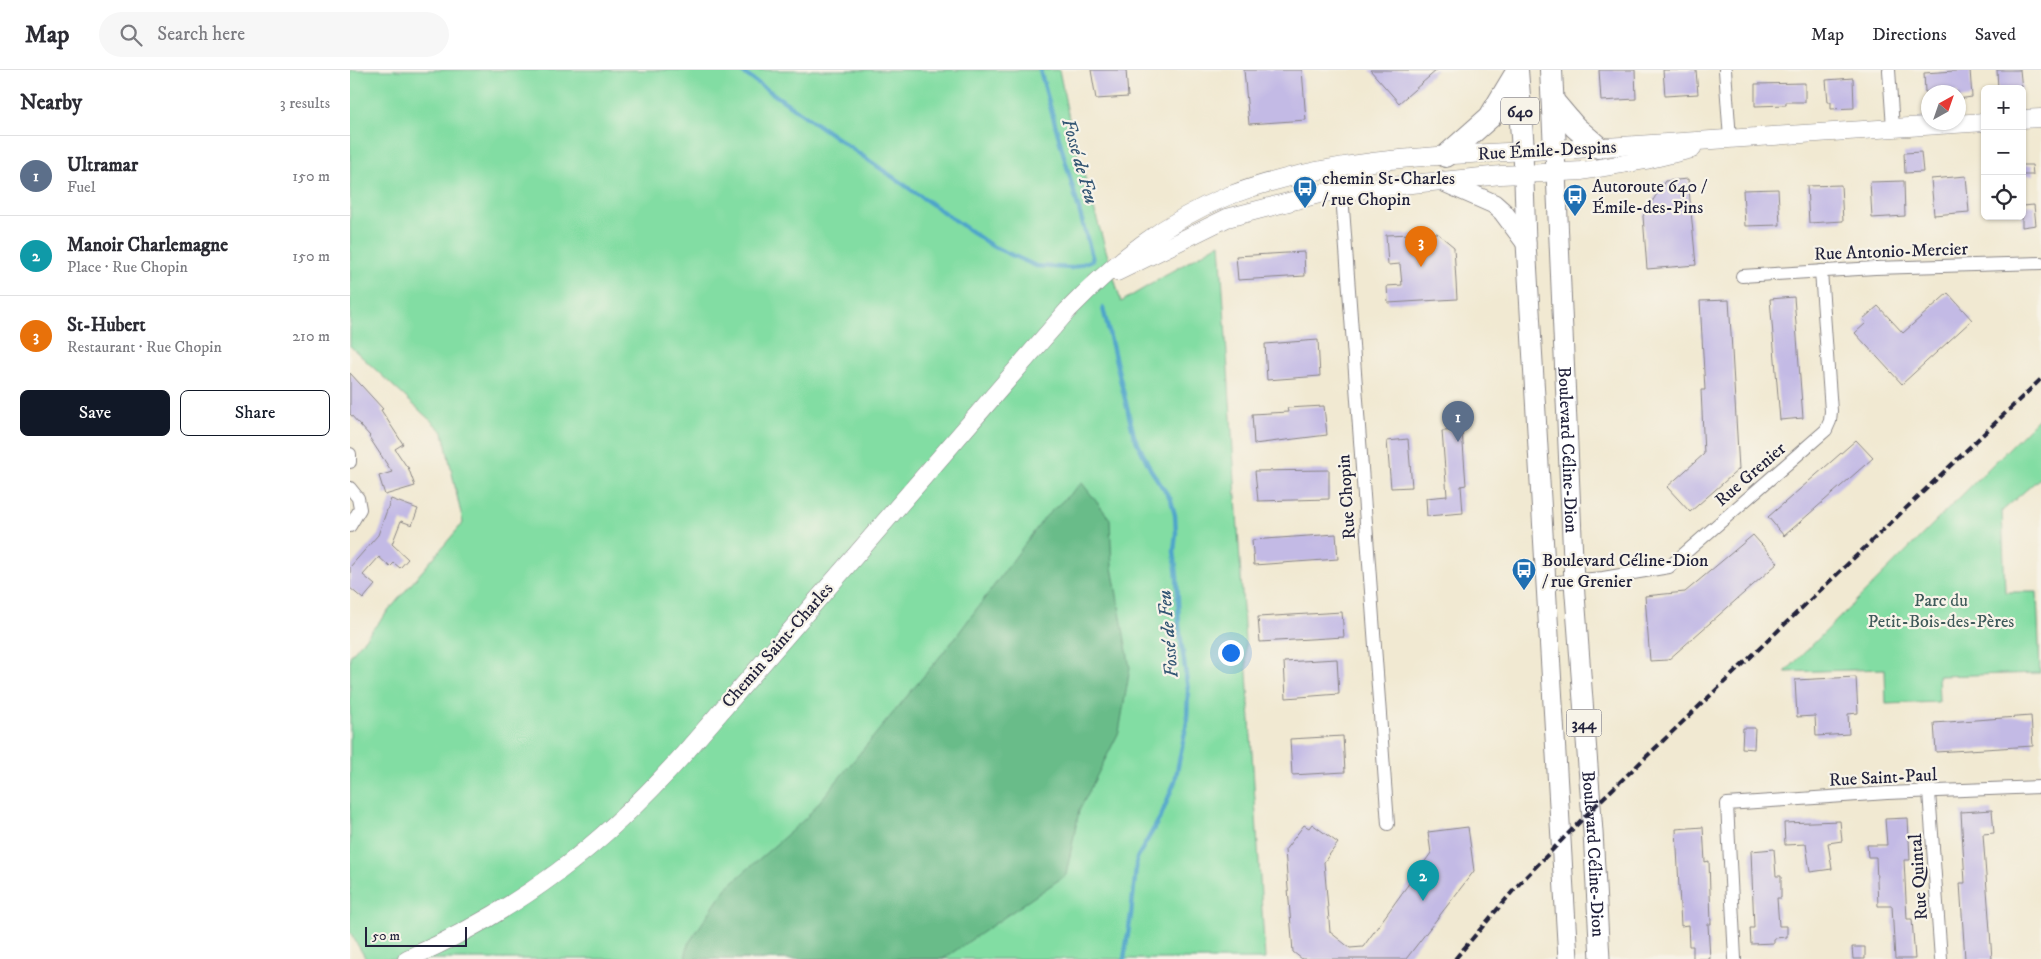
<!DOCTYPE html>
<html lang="en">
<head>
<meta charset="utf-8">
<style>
	body { margin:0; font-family:"IM FELL DW Pica",serif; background:#f7f7f7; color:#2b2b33 }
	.controls { position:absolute; right:15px; top:15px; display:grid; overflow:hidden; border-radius:8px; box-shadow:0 1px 4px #0004 }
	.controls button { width:45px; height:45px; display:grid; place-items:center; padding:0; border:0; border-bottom:1px solid #e1e1e2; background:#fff; color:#2b2b33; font:25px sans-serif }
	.compass { position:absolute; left:1571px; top:15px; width:45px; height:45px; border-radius:50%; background:#fff; box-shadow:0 1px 4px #0004; rotate:40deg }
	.scale { position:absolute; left:15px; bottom:12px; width:102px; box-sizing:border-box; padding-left:5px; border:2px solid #22223b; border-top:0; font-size:14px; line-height:18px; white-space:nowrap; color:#22223b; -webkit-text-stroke:4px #f7f3e8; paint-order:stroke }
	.you { position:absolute; left:880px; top:582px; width:18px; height:18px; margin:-12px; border:4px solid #fff; border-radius:50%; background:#1a73e8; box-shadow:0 0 0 8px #1a73e833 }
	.badge { display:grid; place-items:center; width:32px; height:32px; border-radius:50%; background:#111827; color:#fff; font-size:16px; font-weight:700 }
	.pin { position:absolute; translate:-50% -41px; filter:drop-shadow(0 1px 2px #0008) }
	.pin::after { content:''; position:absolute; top:26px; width:18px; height:15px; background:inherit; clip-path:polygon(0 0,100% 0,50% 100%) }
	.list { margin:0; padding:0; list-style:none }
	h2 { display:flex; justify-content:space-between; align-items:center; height:65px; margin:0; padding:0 20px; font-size:21px }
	h2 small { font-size:16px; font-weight:400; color:#7c7c81 }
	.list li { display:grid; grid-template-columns:32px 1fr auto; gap:15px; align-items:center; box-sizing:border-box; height:80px; padding:0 20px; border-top:1px solid #e1e1e2 }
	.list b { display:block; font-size:19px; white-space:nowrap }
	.list p { margin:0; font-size:16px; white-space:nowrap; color:#7c7c81 }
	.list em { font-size:16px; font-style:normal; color:#7c7c81 }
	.actions { display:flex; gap:10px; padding:15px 20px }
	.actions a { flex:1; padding:11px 0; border:1px solid #111827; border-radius:8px; text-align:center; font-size:18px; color:#111827 }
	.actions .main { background:#111827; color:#fff }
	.icon { flex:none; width:28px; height:28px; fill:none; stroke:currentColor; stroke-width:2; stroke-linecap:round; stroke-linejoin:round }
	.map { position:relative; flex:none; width:1691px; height:889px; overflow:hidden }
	header { display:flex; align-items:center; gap:30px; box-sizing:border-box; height:70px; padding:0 25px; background:#fff; border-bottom:1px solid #e1e1e2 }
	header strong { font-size:24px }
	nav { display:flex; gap:28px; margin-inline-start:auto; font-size:18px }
	.search { width:350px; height:45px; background:#f7f7f7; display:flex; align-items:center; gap:12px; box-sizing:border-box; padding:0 18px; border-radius:28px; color:#7c7c81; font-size:19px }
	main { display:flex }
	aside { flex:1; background:#fff }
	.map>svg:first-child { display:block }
	.green { fill:#82dda3; stroke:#52806f }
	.forest { fill:#69bc89; stroke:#466f62 }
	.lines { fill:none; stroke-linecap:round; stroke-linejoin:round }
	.stream { stroke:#4da4ca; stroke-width:4.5 }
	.building { fill:#c3bae5 }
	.street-casing { stroke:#8a8686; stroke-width:14 }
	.secondary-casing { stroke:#8a8686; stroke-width:19 }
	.primary-casing { stroke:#8a8686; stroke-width:21 }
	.highway-casing { stroke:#8a8686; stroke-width:24 }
	.street { stroke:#fff; stroke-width:12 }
	.secondary { stroke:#fff; stroke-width:18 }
	.primary { stroke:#fff; stroke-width:19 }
	.highway { stroke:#fff; stroke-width:22 }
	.rail { stroke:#22223b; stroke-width:4; stroke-dasharray:8 4; stroke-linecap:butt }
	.labels { text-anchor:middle; stroke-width:4.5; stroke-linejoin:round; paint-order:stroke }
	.shield { fill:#f7f3e8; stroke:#62616f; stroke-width:1 }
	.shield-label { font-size:16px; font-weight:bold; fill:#22223b }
	.street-label { font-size:18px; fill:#22223b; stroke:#f7f3e8 }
	.poi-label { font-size:18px; fill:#22223b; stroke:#f7f3e8; text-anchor:start }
	.park-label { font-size:18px; fill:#3f5a5a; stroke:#f7f3e8 }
	.water-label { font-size:19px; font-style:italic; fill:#335674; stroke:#f7f3e8 }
</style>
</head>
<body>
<header>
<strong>Map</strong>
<div class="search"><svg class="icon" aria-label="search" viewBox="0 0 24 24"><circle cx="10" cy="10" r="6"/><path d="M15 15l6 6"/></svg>Search here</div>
<nav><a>Map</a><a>Directions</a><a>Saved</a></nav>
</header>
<main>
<aside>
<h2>Nearby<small>3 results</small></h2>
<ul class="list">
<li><span class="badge" style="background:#5c6f8a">1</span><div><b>Ultramar</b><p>Fuel</p></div><em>150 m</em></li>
<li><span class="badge" style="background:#0f9aa8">2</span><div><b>Manoir Charlemagne</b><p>Place · Rue Chopin</p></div><em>150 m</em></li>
<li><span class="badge" style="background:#e8710a">3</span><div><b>St-Hubert</b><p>Restaurant · Rue Chopin</p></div><em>210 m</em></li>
</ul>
<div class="actions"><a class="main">Save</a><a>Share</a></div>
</aside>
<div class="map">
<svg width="1691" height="889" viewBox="0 0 1691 889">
	<rect width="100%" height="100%" fill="#f7f3e8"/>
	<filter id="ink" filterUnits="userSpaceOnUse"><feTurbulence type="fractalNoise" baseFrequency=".02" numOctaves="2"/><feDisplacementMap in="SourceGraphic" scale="10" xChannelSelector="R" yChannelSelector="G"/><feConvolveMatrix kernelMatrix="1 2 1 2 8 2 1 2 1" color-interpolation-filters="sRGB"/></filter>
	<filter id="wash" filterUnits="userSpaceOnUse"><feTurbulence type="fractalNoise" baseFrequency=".0096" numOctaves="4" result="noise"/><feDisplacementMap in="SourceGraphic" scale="20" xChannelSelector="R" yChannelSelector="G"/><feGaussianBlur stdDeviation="1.12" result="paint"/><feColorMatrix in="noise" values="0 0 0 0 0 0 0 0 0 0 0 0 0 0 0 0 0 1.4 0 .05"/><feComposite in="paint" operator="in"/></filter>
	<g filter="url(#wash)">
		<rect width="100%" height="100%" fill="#f1e9d2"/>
		<!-- green -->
		<g class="green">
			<path d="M0,0h709l13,63 49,169 99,-59 45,716h-899l-16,-27v-276l113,-133 -20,-91 -93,-86z"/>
			<path d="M1691,346v61l-39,34 3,81h32l3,81 -102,3 1,26 -53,2 -1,-35 -100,3z"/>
		</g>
		<!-- forest -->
		<path class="forest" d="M732,413l28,36 2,48 18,101 -11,64 -40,79 -13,64 -123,84h-258l3,-15 38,-56 80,-70 146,-176 93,-125z"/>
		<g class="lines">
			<!-- stream -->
			<g class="stream">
				<path d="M389,0l253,176 44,20 36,2 21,-8 -53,-190"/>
				<path d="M753,238l31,128 17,34 20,30 4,15 1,18 -2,18 3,26 2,49 9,64 -1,32 -12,59 -14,35 -24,42 -6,57 -7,44"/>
			</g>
		</g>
		<g id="blocks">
			<!-- building -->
			<g class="building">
				<path d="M741,0h35l2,27 -32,2z"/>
				<path d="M894,0h58l4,50 -57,4z"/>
				<path d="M1020,0h67l-38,33z"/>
				<path d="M1249,0h36l1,29 -35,2z"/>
				<path d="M1313,0h33l2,24 -33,2z"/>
				<path d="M1620,0l2,27 -14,2v-7h-33l-1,-19z"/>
				<path d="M1647,0h23l2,19h-24z"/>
				<path d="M1503,8l1,30 -23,1v-7h-3l-2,-22z"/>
				<path d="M1455,13v19h-19v3l-31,1v-22z"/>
				<path d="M1571,82l2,20 -18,1 -1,-20z"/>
				<path d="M1672,95h10l1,10h-11z"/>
				<path d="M1616,106l3,36 -35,3 -3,-36z"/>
				<path d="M1338,109l8,86 -49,4 -4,-53 22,-35z"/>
				<path d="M1554,111l1,35 -33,2 -2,-36z"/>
				<path d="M1491,115l2,36 -34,2 -2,-37z"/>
				<path d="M1428,119l2,36 -35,1 -2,-36z"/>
				<path d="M1684,135l2,20 -14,2v-21z"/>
				<path d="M1087,163l17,14 3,52 -69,4 -1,-17 15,-1 -2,-21 -12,1 -2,-30z"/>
				<path d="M954,182l1,24 -67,4 -2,-24z"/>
				<path d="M1598,223l24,27 -70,64 -47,-51 11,-10 -3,-4 15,-13 25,27z"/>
				<path d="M1444,227l9,121 -23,2 -10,-121z"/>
				<path d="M1379,230l10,169 -49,43 -23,-25 37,-33 -3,-64h4l-5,-89z"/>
				<path d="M968,270l2,36 -53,4 -2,-36z"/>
				<path d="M0,303l33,36 -2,1 22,34 -8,5 12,18h1l7,19 -30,9 -6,-19 13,-4 -23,-35 1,-1 -20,-22z"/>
				<path d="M974,336l3,29 -73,9 -2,-30 36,-2 -1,-4z"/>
				<path d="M1112,360l4,55 -5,1 2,27 -36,3 -1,-18 21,-2 -5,-65z"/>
				<path d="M1058,369l4,48 -21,1 -4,-47z"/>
				<path d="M1506,370l17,18 -89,78 -16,-19z"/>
				<path d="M979,400v29l-71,2 -3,-30z"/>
				<path d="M41,429l27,10 -6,16 -11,-4 -9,23 16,15 -8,9 -6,-5 -4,4 -11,-10 -16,18 12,10 -12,14 -13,-11v-21l28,-32z"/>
				<path d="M986,464l2,25 -84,6 -2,-25z"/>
				<path d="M1403,465l25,28 -110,97 -18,1 -5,-65 40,-4z"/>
				<path d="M992,542l2,25 -84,5 -2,-25z"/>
				<path d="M987,589l2,35 -53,4 -2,-36z"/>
				<path d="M1506,607l2,36 -10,1 1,20 -33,2 -1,-20 -18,1 -2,-37z"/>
				<path d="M1681,646l2,30 -97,6 -2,-29z"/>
				<path d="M1393,658h12l-1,21 -12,-1z"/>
				<path d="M993,666l2,36 -53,3 -2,-36z"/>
				<path d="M1642,740l2,23 -11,1 9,125h-27l-5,-76h5l-4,-71z"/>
				<path d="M1558,748l2,42h-6l3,59h5l3,40h-20l-3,-53h-14l-2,-49h-8l-1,-12h20l-2,-26z"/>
				<path d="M1490,751l2,20 -14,2 4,26 -22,3 -4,-28 -21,1 -1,-22z"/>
				<path d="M962,754l26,19 -14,19 6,70 20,16 13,-1 68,-94 -3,-21 40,-5 6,44 -68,88h-104l-9,-7 -8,-102 19,-25 5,3z"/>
				<path d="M1353,757l2,35 4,-1 2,63h-3l2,35h-17v-13h-4l-1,-21 -7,1 -5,-97z"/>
				<path d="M1424,779l2,27h5v22h-4l2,28h8v11l-13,1v5l-23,1 -1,-16h4l-3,-77z"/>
				<path d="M1502,877h13v12h-12z"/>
			</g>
		</g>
	</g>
	<g filter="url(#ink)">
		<use href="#blocks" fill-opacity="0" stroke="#8a8686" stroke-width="1"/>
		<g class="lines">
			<defs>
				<g id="street">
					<path d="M1375,0l5,69"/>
					<path d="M1539,0l4,58"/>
					<path d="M990,97l48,657"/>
					<path d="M1392,206l133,-8 166,-5"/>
					<path d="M0,384v8"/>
					<path d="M0,418l8,10 2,11 -10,17"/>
					<path d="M1197,513l56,-5 66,-11 157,-137 4,-9 1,-10 -10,-140"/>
					<path d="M1579,722l12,167"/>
					<path d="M1385,889l-8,-155 160,-11 154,-6"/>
				</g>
				<g id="secondary">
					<path d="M1672,49l19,-1"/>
					<path d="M767,202l110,-54 96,-25 178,-18 81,-4 64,-11 46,-11"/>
					<path d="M57,889c112,-49 195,-113 276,-204l385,-445c46,-47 98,-90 160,-114 110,-42 231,-41 348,-47 136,-8 272,-18 409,-27"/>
				</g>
				<g id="primary">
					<path d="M1173,80l3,93 42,716"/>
					<path id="s1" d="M1205,80l19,432 19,250 7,127"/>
					<path d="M1092,111l52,23 9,8 23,31"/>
				</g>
				<g id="highway">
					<path d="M1167,0l6,80"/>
					<path d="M1201,0l4,80"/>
					<path d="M1203,31l22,26 23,20"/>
					<path d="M1096,86l44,-39 27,-45"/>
				</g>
			</defs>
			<!-- street casing -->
			<use href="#street" class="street-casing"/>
			<!-- secondary casing -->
			<use href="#secondary" class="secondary-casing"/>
			<!-- primary casing -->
			<use href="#primary" class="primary-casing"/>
			<!-- highway casing -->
			<use href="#highway" class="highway-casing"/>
			<!-- street -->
			<use href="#street" class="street"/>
			<!-- secondary -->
			<use href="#secondary" class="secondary"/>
			<!-- primary -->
			<use href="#primary" class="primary"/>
			<!-- highway -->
			<use href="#highway" class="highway"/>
			<!-- rail -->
			<path class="rail" d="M1105,889l63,-74 81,-83 442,-423"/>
		</g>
	</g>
	<!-- icons -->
	<defs>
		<symbol id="bus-pin" viewBox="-11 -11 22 30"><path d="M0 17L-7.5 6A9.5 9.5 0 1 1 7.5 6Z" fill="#1f6fb2" stroke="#f7f3e8"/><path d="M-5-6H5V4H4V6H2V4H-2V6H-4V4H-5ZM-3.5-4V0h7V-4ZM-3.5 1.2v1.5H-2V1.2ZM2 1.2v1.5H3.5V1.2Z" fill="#fff"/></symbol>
	</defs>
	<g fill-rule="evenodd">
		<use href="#bus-pin" x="941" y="104" width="28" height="38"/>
		<use href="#bus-pin" x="1211" y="112" width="28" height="38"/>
		<use href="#bus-pin" x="1160" y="486" width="28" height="38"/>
	</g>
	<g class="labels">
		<!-- shield labels -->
		<g class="shield">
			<rect x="1151" y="27.5" width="38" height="27" rx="4"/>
			<rect x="1216.5" y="639.5" width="35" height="27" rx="4"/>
		</g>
		<g class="shield-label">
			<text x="1170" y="47">640</text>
			<text x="1234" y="659">344</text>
		</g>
		<!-- street labels -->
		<g class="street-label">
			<text transform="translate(1197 80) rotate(-3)" y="6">Rue Émile-Despins</text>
			<text transform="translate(1541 181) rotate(-2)" y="6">Rue Antonio-Mercier</text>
			<text dy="6" stroke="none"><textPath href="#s1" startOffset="300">Boulevard Céline-Dion</textPath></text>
			<text transform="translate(1400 404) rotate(-41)" y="6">Rue Grenier</text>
			<text transform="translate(996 427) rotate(-94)" y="6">Rue Chopin</text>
			<text transform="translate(427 575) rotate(-49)" y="6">Chemin Saint-Charles</text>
			<text transform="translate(1533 707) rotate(-3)" y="6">Rue Saint-Paul</text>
			<text dy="6" stroke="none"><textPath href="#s1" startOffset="705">Boulevard Céline-Dion</textPath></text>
			<text transform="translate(1568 807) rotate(-94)" y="6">Rue Quintal</text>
		</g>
		<!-- poi labels -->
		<g class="poi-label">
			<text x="972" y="114">chemin St-Charles<tspan x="972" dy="21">/ rue Chopin</tspan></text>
			<text x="1242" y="122">Autoroute 640 /<tspan x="1242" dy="21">Émile-des-Pins</tspan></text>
			<text x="1192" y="496">Boulevard Céline-Dion<tspan x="1192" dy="21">/ rue Grenier</tspan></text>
		</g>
		<!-- park labels -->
		<g class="park-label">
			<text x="1591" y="536">Parc du<tspan x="1591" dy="21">Petit-Bois-des-Pères</tspan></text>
		</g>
		<!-- water labels -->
		<g class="water-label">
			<text transform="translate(731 91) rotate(74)" y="7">Fossé de Feu</text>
			<text transform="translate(817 564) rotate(-95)" y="7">Fossé de Feu</text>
		</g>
	</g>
</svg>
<div class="controls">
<button>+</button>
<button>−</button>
<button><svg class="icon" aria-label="locate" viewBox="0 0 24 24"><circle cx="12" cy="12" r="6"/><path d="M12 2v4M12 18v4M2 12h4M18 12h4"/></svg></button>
</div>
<svg class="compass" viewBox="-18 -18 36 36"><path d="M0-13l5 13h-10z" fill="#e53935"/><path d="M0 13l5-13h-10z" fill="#7c7c81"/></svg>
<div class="scale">50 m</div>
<div class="you"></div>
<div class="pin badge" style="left:1108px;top:372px;background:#5c6f8a">1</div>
<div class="pin badge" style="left:1073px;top:831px;background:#0f9aa8">2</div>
<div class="pin badge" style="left:1071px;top:197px;background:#e8710a">3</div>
</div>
</main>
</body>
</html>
